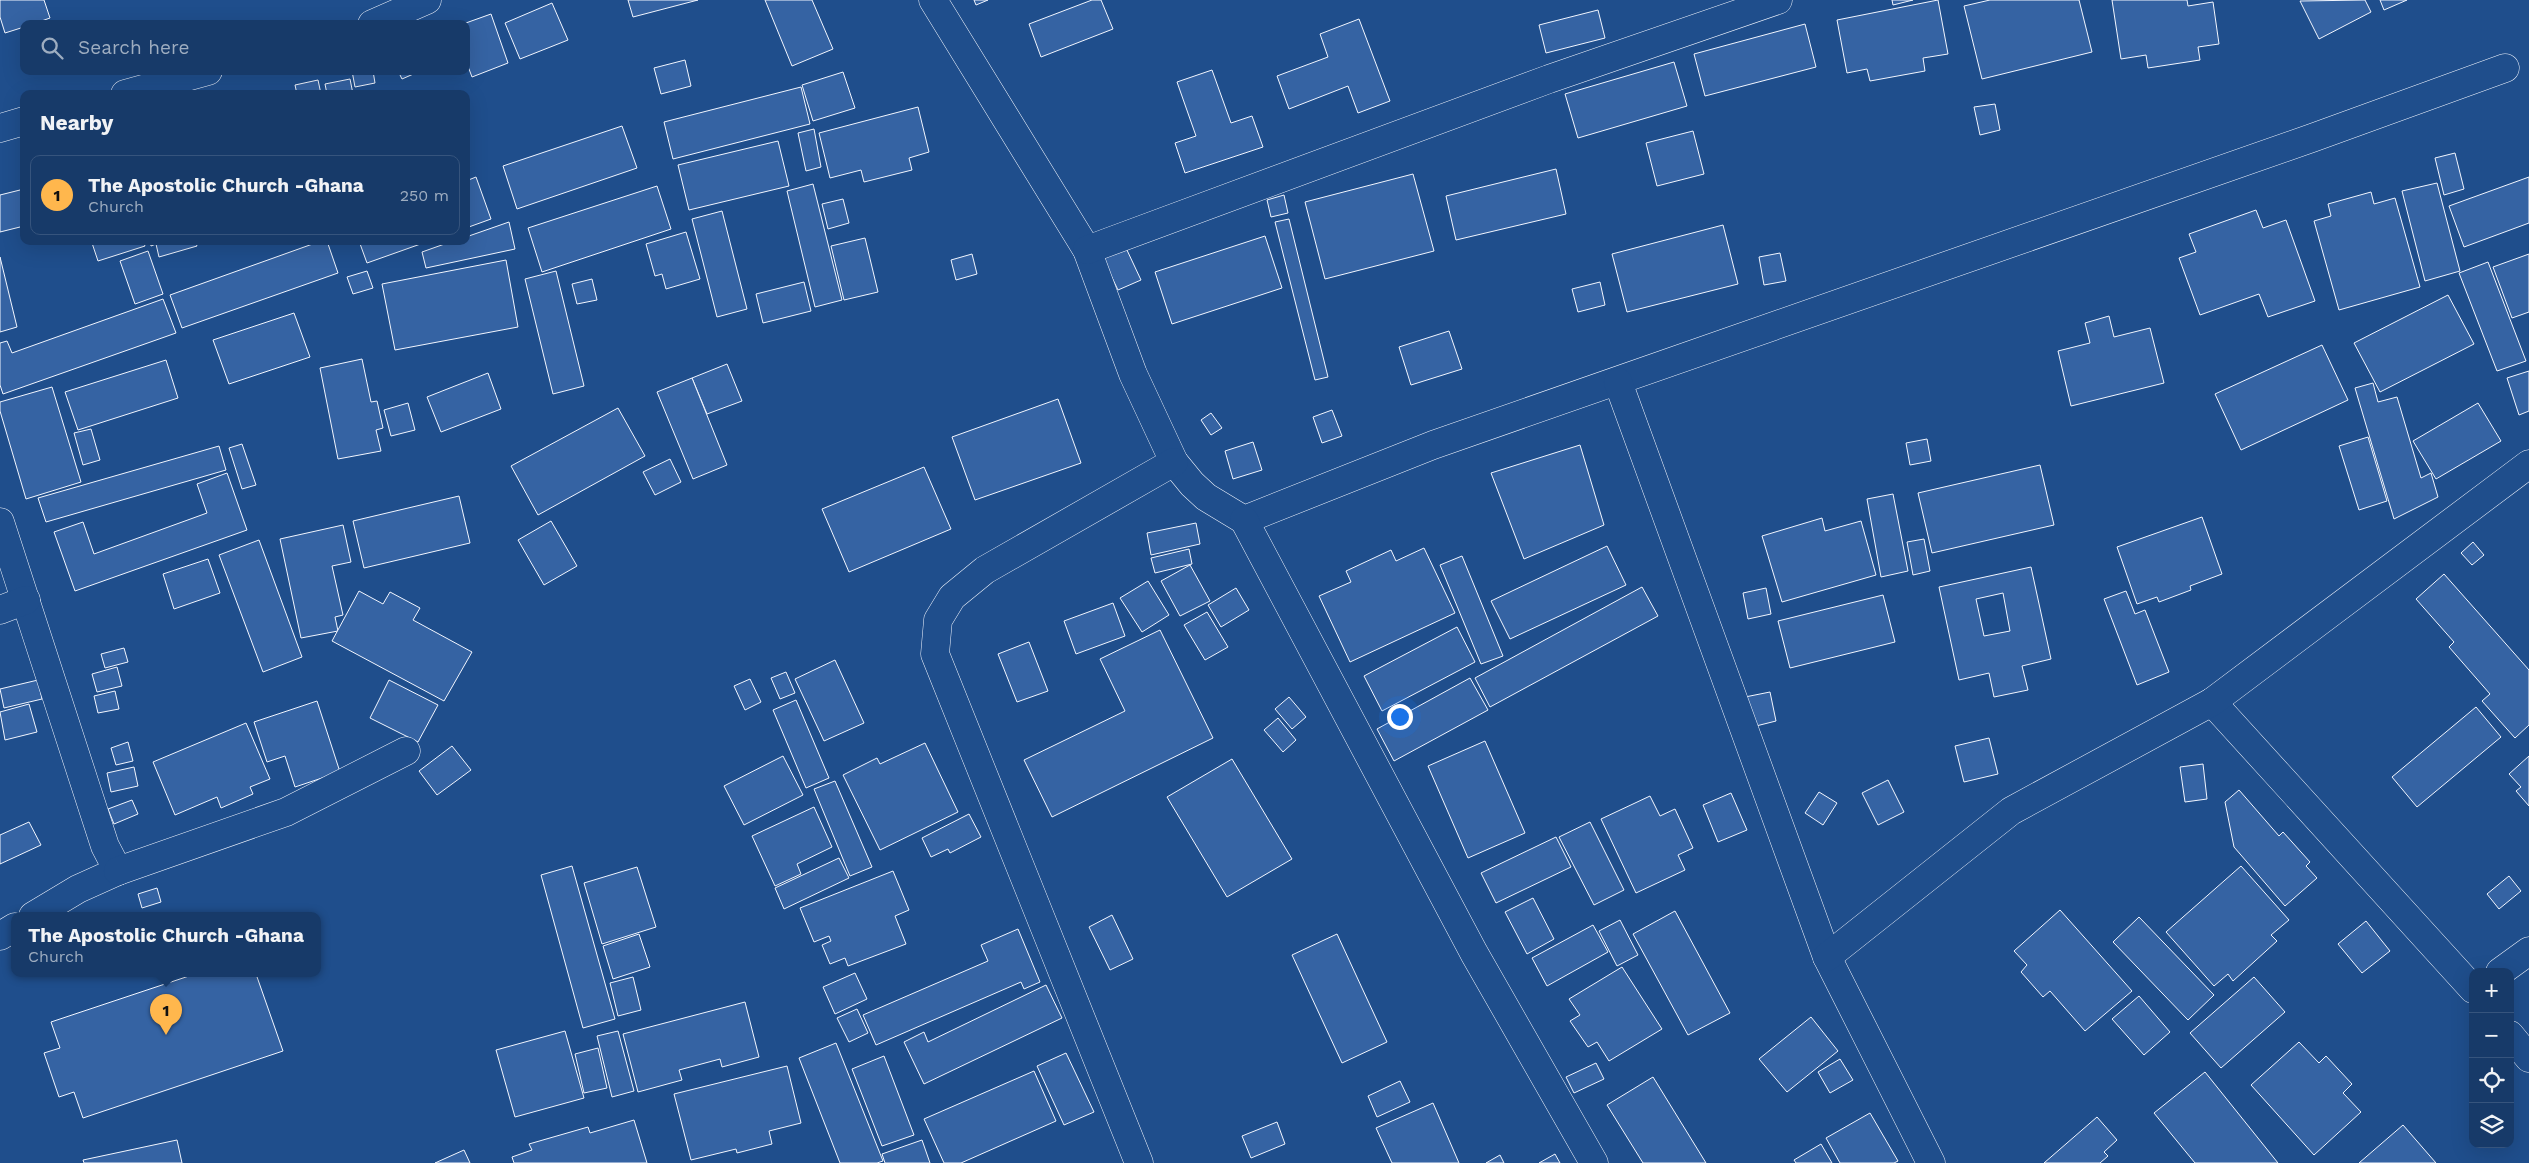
<!DOCTYPE html>
<html lang="en">
<head>
<meta charset="utf-8">
<style>
	body { margin:0; font-family:"Work Sans",sans-serif; background:#20416f; color:#f1f3f6 }
	.controls { position:absolute; right:15px; bottom:15px; display:grid; overflow:hidden; border-radius:10px; box-shadow:0 5px 20px #0002 }
	.controls button { width:45px; height:45px; display:grid; place-items:center; padding:0; border:0; border-bottom:1px solid #36547d; background:#173a69; color:#f1f3f6; font:25px sans-serif }
	.you { position:absolute; left:1399px; top:716px; width:18px; height:18px; margin:-12px; border:4px solid #fff; border-radius:50%; background:#1a73e8; box-shadow:0 0 0 8px #1a73e833 }
	.badge { display:grid; place-items:center; width:32px; height:32px; border-radius:50%; background:#ffb74d; color:#111; font-size:16px; font-weight:700 }
	.pin { position:absolute; translate:-50% -41px; filter:drop-shadow(0 1px 2px #0008) }
	.pin::after { content:''; position:absolute; top:26px; width:18px; height:15px; background:inherit; clip-path:polygon(0 0,100% 0,50% 100%) }
	.popup { position:absolute; left:11px; top:912px; width:310px; height:65px; box-sizing:border-box; display:grid; place-content:center; border-radius:10px; background:#173a69; filter:drop-shadow(0 1px 4px #0005); font-size:16px; white-space:nowrap; color:#9eadc0 }
	.popup b { font-size:19px; color:#f1f3f6 }
	.popup::after { content:''; position:absolute; left:50%; top:100%; margin-left:-10px; border:10px solid transparent; border-top-color:#173a69 }
	.list { margin:0; padding:0; list-style:none }
	h2 { display:flex; justify-content:space-between; align-items:center; height:65px; margin:0; padding:0 20px; font-size:21px }
	h2 small { font-size:16px; font-weight:400; color:#9eadc0 }
	.list li { display:grid; grid-template-columns:32px 1fr auto; gap:15px; align-items:center; box-sizing:border-box; height:80px; margin:0 10px 10px; padding:0 10px; border:1px solid #36547d; border-radius:10px }
	.list b { display:block; font-size:19px; white-space:nowrap }
	.list p { margin:0; font-size:16px; white-space:nowrap; color:#9eadc0 }
	.list em { font-size:16px; font-style:normal; color:#9eadc0 }
	.icon { flex:none; width:28px; height:28px; fill:none; stroke:currentColor; stroke-width:2; stroke-linecap:round; stroke-linejoin:round }
	.map { position:relative; flex:none; width:2529px; height:1163px; overflow:hidden }
	.search { position:absolute; background:#173a69; box-shadow:0 5px 20px #0002; left:20px; top:20px; width:450px; height:55px; display:flex; align-items:center; gap:12px; box-sizing:border-box; padding:0 18px; border-radius:10px; color:#9eadc0; font-size:19px }
	.panel { position:absolute; background:#173a69; box-shadow:0 5px 20px #0002; left:20px; top:90px; width:450px; height:155px; border-radius:10px }
	.map>svg:first-child { display:block }
	.building { fill:#3563a3; stroke:#f2f6ff; fill-rule:evenodd }
	.lines { fill:none; stroke-linecap:round; stroke-linejoin:round }
	.minor-casing { stroke:#f2f6ff; stroke-width:29 }
	.minor { stroke:#1f4e8c; stroke-width:28 }
</style>
</head>
<body>
<div class="map">
<svg width="2529" height="1163" viewBox="0 0 2529 1163">
	<rect width="100%" height="100%" fill="#1f4e8c"/>
	<!-- building -->
	<g class="building">
		<path d="M0,0h44l6,18 -17,6h-9v3l-19,6 -5,-16z"/>
		<path d="M628,0h70l-65,17z"/>
		<path d="M765,0h47l21,49 -41,17z"/>
		<path d="M974,0h14l-12,5z"/>
		<path d="M1092,0h9l12,29 -72,28 -12,-33z"/>
		<path d="M1892,0h21l-20,5z"/>
		<path d="M1938,0l10,54 -25,4 2,13 -55,10 -3,-12 -20,4 -10,-53z"/>
		<path d="M1990,0h89l13,52 -110,27 -18,-73z"/>
		<path d="M2112,0h75l1,6 25,-4 6,42 -21,3 2,13 -52,8 -2,-13 -25,4z"/>
		<path d="M2365,0l6,12 -52,27 -19,-38z"/>
		<path d="M2380,0h27l-23,10z"/>
		<path d="M552,3l16,37 -48,19 -15,-36z"/>
		<path d="M1598,10l7,28 -59,15 -7,-28z"/>
		<path d="M491,14l17,49 -36,14 -6,-16v-37h-3z"/>
		<path d="M1359,19l31,82 -32,12 -10,-27 -59,23 -12,-33 51,-19 -8,-23z"/>
		<path d="M1805,24l11,43 -111,29 -11,-42z"/>
		<path d="M685,60l6,26 -30,8 -7,-26z"/>
		<path d="M1674,62l13,44 -109,32 -13,-44z"/>
		<path d="M1212,70l19,53 21,-7 11,31 -78,26 -10,-30 21,-7 -19,-54z"/>
		<path d="M352,71h21l2,12 -20,4z"/>
		<path d="M398,71h20v1l-16,7z"/>
		<path d="M843,72l12,36 -42,13 -11,-36z"/>
		<path d="M350,79l3,15h-26l-2,-10z"/>
		<path d="M318,80l3,14h-24l-2,-9z"/>
		<path d="M801,87l9,37 -137,35 -9,-37z"/>
		<path d="M1995,104l5,26 -20,5 -6,-28z"/>
		<path d="M918,107l11,45 -20,6 3,12 -48,12 -3,-12 -31,8 -11,-45z"/>
		<path d="M622,126l15,42 -120,41 -14,-43z"/>
		<path d="M814,129l7,38 -15,4 -8,-38z"/>
		<path d="M1693,131l11,43 -47,12 -11,-43z"/>
		<path d="M778,141l11,45 -100,24 -11,-45z"/>
		<path d="M2455,153l9,36 -20,6 -9,-37z"/>
		<path d="M1556,169l10,45 -110,26 -10,-44z"/>
		<path d="M1413,174l21,77 -109,28 -20,-77z"/>
		<path d="M476,177l15,42 -25,9v-47z"/>
		<path d="M2529,177v46l-65,24 -15,-41z"/>
		<path d="M2437,183l23,88 -35,10 -23,-90z"/>
		<path d="M813,184l29,116 -27,7 -28,-116z"/>
		<path d="M657,186l14,43 -129,43 -14,-44z"/>
		<path d="M24,189v37l-24,6v-37z"/>
		<path d="M2371,192l3,12 21,-6 25,89 -81,23 -25,-89 17,-5 -3,-12z"/>
		<path d="M1284,195l4,18 -17,4 -4,-17z"/>
		<path d="M843,199l6,24 -21,6 -6,-25z"/>
		<path d="M2256,210l7,18 23,-8 29,81 -47,16 -9,-23 -59,21 -21,-57 17,-6 -7,-18z"/>
		<path d="M722,211l25,98 -30,8 -25,-98z"/>
		<path d="M1289,219l39,158 -13,3 -40,-158z"/>
		<path d="M509,222l6,27 -89,19 -4,-16 31,-11h13v-4z"/>
		<path d="M1723,225l15,59 -111,28 -15,-58z"/>
		<path d="M686,232l14,47 -34,10 -4,-15 -7,2 -9,-32z"/>
		<path d="M1265,236l17,52 -110,36 -17,-52z"/>
		<path d="M865,238l13,54 -34,8 -13,-54z"/>
		<path d="M96,241h47l2,5 -47,15 -6,-18z"/>
		<path d="M150,241h45l2,5 -38,11 -3,-13 -5,2z"/>
		<path d="M321,241h6l11,32 -156,55 -12,-33z"/>
		<path d="M359,241h70l-62,22z"/>
		<path d="M1126,248l15,32 -23,10 -15,-31z"/>
		<path d="M148,251l15,43 -28,10 -15,-43z"/>
		<path d="M1780,253l6,28 -22,4 -5,-28z"/>
		<path d="M972,254l5,20 -21,6 -5,-20z"/>
		<path d="M2529,254v58l-17,6 -19,-51z"/>
		<path d="M0,257l17,70 -17,5z"/>
		<path d="M506,260l12,67 -123,23 -13,-66z"/>
		<path d="M2488,262l38,99 -29,10 -38,-98z"/>
		<path d="M367,271l6,17 -20,6 -6,-17z"/>
		<path d="M556,271l28,115 -31,8 -28,-115z"/>
		<path d="M592,279l5,21 -20,4 -5,-20z"/>
		<path d="M804,282l7,29 -48,12 -7,-29z"/>
		<path d="M1600,282l5,23 -27,7 -6,-23z"/>
		<path d="M2448,295l26,49 -94,48 -26,-49z"/>
		<path d="M163,299l13,34 -173,61 -3,-9v-42l7,-2 5,12z"/>
		<path d="M294,313l16,44 -81,27 -16,-44z"/>
		<path d="M2109,316l5,21 36,-9 14,55 -93,23 -13,-55 32,-8 -5,-20z"/>
		<path d="M1449,331l13,38 -51,16 -12,-38z"/>
		<path d="M2322,345l26,55 -107,50 -26,-56z"/>
		<path d="M362,359l9,43 6,-1 6,27 -7,2 5,21 -43,8 -18,-91z"/>
		<path d="M166,360l12,38 -100,32 -13,-38z"/>
		<path d="M727,364l15,37 -35,13 -15,-36z"/>
		<path d="M2529,371v40l-10,4 -12,-37z"/>
		<path d="M488,373l13,36 -60,23 -14,-35z"/>
		<path d="M692,378l35,87 -34,14 -36,-87z"/>
		<path d="M2373,383l5,19 19,-5 24,81 10,-5 7,24 -44,22 -39,-131z"/>
		<path d="M52,387l29,95 -55,17 -26,-88v-9z"/>
		<path d="M1058,399l23,64 -106,37 -23,-63z"/>
		<path d="M408,403l7,27 -24,6 -7,-26z"/>
		<path d="M2478,403l23,38 -65,38 -23,-38z"/>
		<path d="M618,408l27,48 -107,59 -27,-49z"/>
		<path d="M1332,410l10,26 -20,7 -9,-26z"/>
		<path d="M1211,413l11,15 -11,7 -10,-15z"/>
		<path d="M91,429l9,31 -17,5 -9,-32z"/>
		<path d="M2368,437l19,64 -28,9 -20,-64z"/>
		<path d="M1927,439l4,22 -21,4 -4,-22z"/>
		<path d="M1253,442l9,28 -29,9 -8,-28z"/>
		<path d="M242,444l14,41 -14,4 -13,-41z"/>
		<path d="M1580,445l24,80 -80,34 -33,-86z"/>
		<path d="M219,446l7,24 -180,52 -8,-24z"/>
		<path d="M670,459l11,23 -26,13 -12,-23z"/>
		<path d="M2040,465l14,60 -122,28 -14,-60z"/>
		<path d="M924,467l27,62 -102,43 -27,-63z"/>
		<path d="M227,473l20,57 -172,61 -21,-59 29,-10 11,32 113,-41 -10,-29z"/>
		<path d="M1893,494l15,77 -27,6 -14,-78z"/>
		<path d="M459,496l11,47 -106,25 -11,-47z"/>
		<path d="M2202,517l20,57 -32,12 1,4 -32,12 -2,-5 -20,7 -20,-57z"/>
		<path d="M1822,518l3,13 36,-10 15,54 -94,27 -20,-66z"/>
		<path d="M551,521l26,45 -33,19 -26,-45z"/>
		<path d="M1196,523l4,21 -49,11 -4,-22z"/>
		<path d="M343,525l8,37 -19,4 11,49 -8,2 3,14 -37,7 -21,-99z"/>
		<path d="M1924,539l6,32 -17,4 -6,-33z"/>
		<path d="M259,540l43,117 -39,15 -44,-117z"/>
		<path d="M2473,542l11,13 -12,10 -11,-12z"/>
		<path d="M1607,546l19,39 -116,54 -19,-38z"/>
		<path d="M1424,548l31,65 -105,49 -31,-66 32,-14 -5,-11 45,-21 5,11z"/>
		<path d="M1189,549l3,15 -37,9 -4,-15z"/>
		<path d="M1462,556l41,100 -22,8 -41,-99z"/>
		<path d="M208,559l12,34 -46,16 -11,-35z"/>
		<path d="M1190,565l20,36 -30,15 -19,-35z"/>
		<path d="M2031,567l20,92 -29,7 6,24 -34,7 -5,-24 -30,7 -20,-93zM2003,593l7,38 -26,5 -8,-37z"/>
		<path d="M2444,574l85,96v55l-14,13 -33,-37 8,-7 -41,-47 5,-5 -38,-43z"/>
		<path d="M1148,581l21,34 -27,17 -22,-34z"/>
		<path d="M1642,587l16,29 -168,91 -15,-29z"/>
		<path d="M1236,588l13,22 -28,17 -13,-22z"/>
		<path d="M1766,588l5,26 -23,5 -5,-26z"/>
		<path d="M359,591l24,13 7,-12 30,16 -7,12 59,32 -28,49 -112,-60z"/>
		<path d="M2126,591l9,23 10,-4 24,62 -32,13 -33,-86z"/>
		<path d="M1883,595l12,47 -105,26 -12,-47z"/>
		<path d="M1113,603l12,33 -49,18 -12,-33z"/>
		<path d="M1207,612l21,35 -23,13 -21,-35z"/>
		<path d="M1457,627l18,35 -93,49 -18,-35z"/>
		<path d="M1160,630l53,108 -161,79 -28,-57 101,-49 -25,-52z"/>
		<path d="M1029,642l19,49 -31,11 -19,-48z"/>
		<path d="M124,648l4,14 -23,6 -4,-14z"/>
		<path d="M835,660l29,63 -40,18 -29,-62z"/>
		<path d="M117,667l5,19 -25,6 -5,-18z"/>
		<path d="M786,672l9,21 -15,6 -9,-21z"/>
		<path d="M1470,678l18,32 -94,51 -17,-32z"/>
		<path d="M750,679l11,23 -16,8 -11,-24z"/>
		<path d="M38,680l4,19 -38,9 -4,-19z"/>
		<path d="M389,680l49,25 -20,37 -48,-24z"/>
		<path d="M115,691l4,18 -21,4 -4,-17z"/>
		<path d="M1770,692l6,29 -24,6 -7,-30z"/>
		<path d="M1289,697l17,20 -14,12 -17,-20z"/>
		<path d="M796,700l33,78 -23,10 -33,-78z"/>
		<path d="M317,701l23,71 -45,15 -10,-31 -18,6 -13,-40z"/>
		<path d="M29,704l8,28 -32,8 -5,-28z"/>
		<path d="M2476,707l25,30 -84,70 -25,-30z"/>
		<path d="M1278,718l18,22 -13,12 -19,-22z"/>
		<path d="M246,723l24,56 -20,8 3,7 -32,14 -4,-11 -42,18 -22,-53z"/>
		<path d="M1989,738l9,36 -34,8 -9,-36z"/>
		<path d="M1485,741l40,92 -57,25 -40,-92z"/>
		<path d="M128,742l5,19 -17,4 -5,-17z"/>
		<path d="M925,743l33,69 -78,38 -37,-75 34,-17 3,6z"/>
		<path d="M452,746l19,24 -34,25 -18,-24z"/>
		<path d="M783,756l20,39 -59,30 -20,-39z"/>
		<path d="M2529,756v50l-13,-15 5,-4 -12,-13z"/>
		<path d="M1232,759l60,100 -65,38 -60,-100z"/>
		<path d="M2203,764l4,35 -22,3 -5,-35z"/>
		<path d="M134,767l4,19 -27,6 -4,-19z"/>
		<path d="M1888,780l16,32 -26,13 -16,-32z"/>
		<path d="M835,781l37,86 -22,9 -36,-87z"/>
		<path d="M2239,790l40,46 4,-4 27,30 -4,4 11,12 -32,28 -51,-59 -9,-45z"/>
		<path d="M1819,792l18,11 -14,22 -18,-12z"/>
		<path d="M1731,793l16,37 -29,12 -15,-37z"/>
		<path d="M1650,796l10,20 15,-7 18,39 -15,7 7,15 -49,23 -35,-74z"/>
		<path d="M132,800l6,14 -24,10 -6,-15z"/>
		<path d="M814,807l18,40 -35,17 4,10 -26,12 -23,-50z"/>
		<path d="M969,814l12,23 -31,16 -2,-4 -17,8 -9,-19z"/>
		<path d="M29,822l12,23 -41,19v-29z"/>
		<path d="M1590,822l34,68 -30,15 -35,-68z"/>
		<path d="M1556,837l15,30 -75,36 -15,-30z"/>
		<path d="M839,858l10,20 -65,31 -9,-21z"/>
		<path d="M572,866l43,153 -32,9 -42,-153z"/>
		<path d="M2241,866l48,54 -18,15 6,6 -44,40 -5,-7 -14,12 -48,-54z"/>
		<path d="M637,867l19,60 -54,17 -18,-61z"/>
		<path d="M893,871l16,39 -14,6 11,28 -58,22 -3,-8 -15,6 -8,-19 9,-4 -2,-5 -15,6 -14,-34z"/>
		<path d="M2509,876l12,15 -22,18 -12,-15z"/>
		<path d="M157,888l4,14 -19,6 -4,-14z"/>
		<path d="M1533,898l21,41 -27,15 -22,-42z"/>
		<path d="M2060,910l72,81 -47,40 -35,-40 -7,6 -22,-25 6,-7 -13,-14z"/>
		<path d="M1675,911l55,102 -42,22 -55,-101z"/>
		<path d="M1112,915l21,44 -23,11 -21,-43z"/>
		<path d="M2139,917l75,78 -26,25 -75,-78z"/>
		<path d="M1620,920l18,35 -21,11 -18,-35z"/>
		<path d="M2366,921l24,30 -28,22 -24,-29z"/>
		<path d="M1593,925l15,27 -61,34 -15,-28z"/>
		<path d="M1018,929l22,53 -16,7 -3,-7 -145,63 -13,-30 125,-54 -7,-16z"/>
		<path d="M639,934l11,33 -37,12 -10,-33z"/>
		<path d="M1337,934l50,108 -45,21 -50,-108z"/>
		<path d="M1622,967l40,62 -53,32 -12,-19 -9,5 -18,-26 10,-6 -11,-16z"/>
		<path d="M855,973l12,26 -32,15 -12,-27z"/>
		<path d="M195,974h61l27,77 -200,67 -9,-26 -15,5 -15,-44 16,-5 -9,-26z"/>
		<path d="M633,977l8,33 -23,6 -8,-33z"/>
		<path d="M2254,977l31,35 -64,56 -31,-35z"/>
		<path d="M1046,985l16,33 -138,66 -20,-42 20,-10 4,10z"/>
		<path d="M2139,996l31,36 -26,23 -32,-36z"/>
		<path d="M745,1002l14,55 -37,10 -2,-8 -41,11 3,10 -44,12 -15,-58z"/>
		<path d="M857,1009l11,24 -19,9 -12,-24z"/>
		<path d="M1811,1017l27,34 -51,41 -28,-33z"/>
		<path d="M565,1031l19,67 -69,19 -19,-67z"/>
		<path d="M618,1031l16,60 -22,6 -15,-61z"/>
		<path d="M2299,1042l20,21 7,-7 26,28 -9,9 18,19 -47,43 -63,-70z"/>
		<path d="M836,1043l47,118 -6,2h-37l-41,-105z"/>
		<path d="M598,1048l9,40 -23,5 -9,-39z"/>
		<path d="M1066,1053l28,59 -30,13 -27,-59z"/>
		<path d="M884,1056l30,79 -32,11 -30,-77z"/>
		<path d="M1840,1059l13,21 -23,13 -12,-21z"/>
		<path d="M1596,1063l8,16 -30,14 -8,-16z"/>
		<path d="M787,1066l14,57 -32,8 3,13 -35,9 -1,-4 -45,11 -17,-66z"/>
		<path d="M1034,1071l22,50 -95,42h-17l-20,-44z"/>
		<path d="M2205,1072l73,91h-83l-41,-50z"/>
		<path d="M1653,1077l53,86h-63l-36,-58z"/>
		<path d="M1400,1081l10,21 -33,15 -9,-21z"/>
		<path d="M1433,1103l26,60h-67l-16,-35z"/>
		<path d="M1870,1113l28,48 -4,2h-54l-14,-25z"/>
		<path d="M2097,1117l20,23 -13,12 4,4 -8,7h-56z"/>
		<path d="M634,1120l13,43h-133l-2,-6 20,-7 -3,-6 59,-17 2,6z"/>
		<path d="M1277,1122l8,22 -34,14 -9,-22z"/>
		<path d="M2403,1125l33,38h-77z"/>
		<path d="M177,1140l5,23h-98l-1,-3z"/>
		<path d="M922,1140l8,23h-45l-3,-9z"/>
		<path d="M1821,1144l11,19h-36l-2,-3z"/>
		<path d="M464,1150l6,13h-35z"/>
		<path d="M1555,1154l5,9h-21z"/>
		<path d="M1500,1155l4,8h-18z"/>
	</g>
	<g class="lines">
		<defs>
			<g id="minor">
				<path d="M933,0l154,250 46,124 41,88 18,22 14,13 38,23 189,-75 879,-307 193,-70"/>
				<path d="M372,24l55,-24"/>
				<path d="M125,94l83,-23"/>
				<path d="M0,128l24,-7"/>
				<path d="M1087,250l462,-171 229,-79"/>
				<path d="M1618,382l209,575 104,206"/>
				<path d="M1244,520l230,433 120,210"/>
				<path d="M0,522l105,324 13,25 -40,18 -45,27"/>
				<path d="M0,610l26,-10"/>
				<path d="M2212,702l261,287"/>
				<path d="M118,871l168,-59 120,-61"/>
				<path d="M0,936l15,-9"/>
				<path d="M1827,957l184,-146 201,-109 317,-238"/>
				<path d="M2500,972l29,-21"/>
				<path d="M2510,1035l19,23"/>
				<path d="M1139,1163l-204,-509 3,-34 14,-23 33,-27 189,-108"/>
			</g>
		</defs>
		<!-- minor casing -->
		<use href="#minor" class="minor-casing"/>
		<!-- minor -->
		<use href="#minor" class="minor"/>
	</g>
</svg>
<div class="controls">
<button>+</button>
<button>−</button>
<button><svg class="icon" aria-label="locate" viewBox="0 0 24 24"><circle cx="12" cy="12" r="6"/><path d="M12 2v4M12 18v4M2 12h4M18 12h4"/></svg></button>
<button><svg class="icon" aria-label="layers" viewBox="0 0 24 24"><path d="M12 4l9 5-9 5-9-5zM3 14l9 5 9-5"/></svg></button>
</div>
<div class="you"></div>
<div class="pin badge" style="left:166px;top:1035px">1</div>
<div class="popup"><b>The Apostolic Church -Ghana</b>Church</div>
<div class="search"><svg class="icon" aria-label="search" viewBox="0 0 24 24"><circle cx="10" cy="10" r="6"/><path d="M15 15l6 6"/></svg>Search here</div>
<section class="panel">
<h2>Nearby<small></small></h2>
<ul class="list">
<li><span class="badge">1</span><div><b>The Apostolic Church -Ghana</b><p>Church</p></div><em>250 m</em></li>
</ul>
</section>
</div>
</body>
</html>
